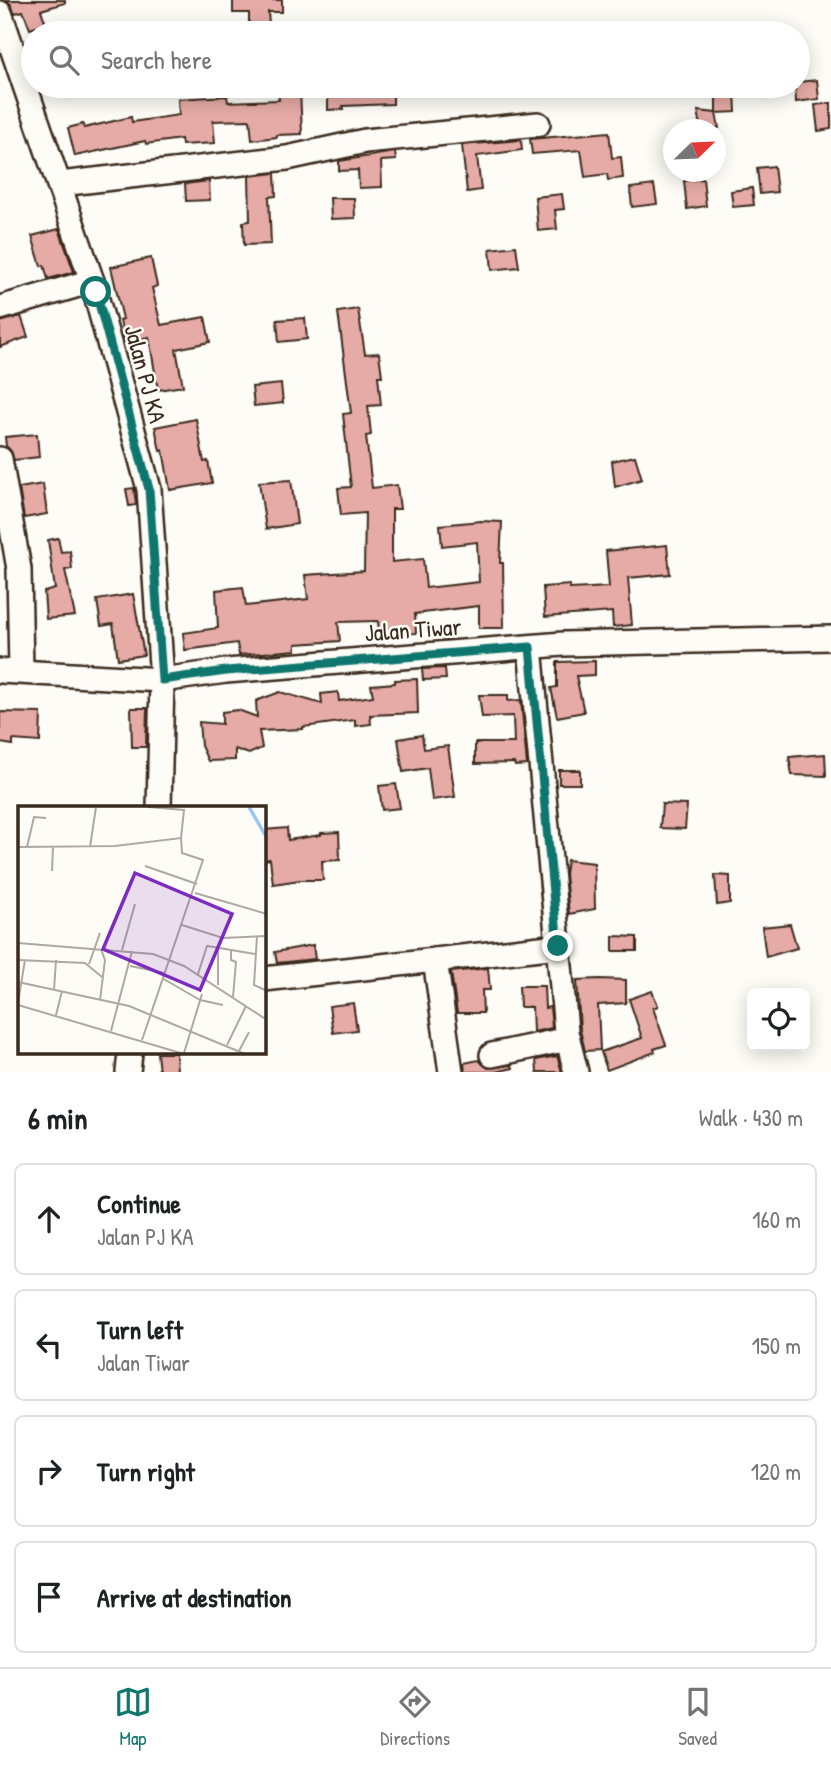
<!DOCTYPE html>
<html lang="en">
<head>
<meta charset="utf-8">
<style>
	body { margin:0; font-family:"Patrick Hand",sans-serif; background:#f6f6f6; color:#202124 }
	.controls { position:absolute; right:21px; bottom:21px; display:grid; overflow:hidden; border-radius:10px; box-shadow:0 4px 18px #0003 }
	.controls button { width:63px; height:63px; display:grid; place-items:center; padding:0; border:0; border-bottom:2px solid #e0e0e0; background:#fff; color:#202124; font:35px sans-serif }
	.compass { position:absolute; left:663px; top:119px; width:63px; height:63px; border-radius:50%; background:#fff; box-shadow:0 4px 18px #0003; rotate:67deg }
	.stop { position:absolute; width:21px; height:21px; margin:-16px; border:5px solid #0f766e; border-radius:50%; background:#fff }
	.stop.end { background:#0f766e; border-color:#fff; box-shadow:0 2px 7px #0008 }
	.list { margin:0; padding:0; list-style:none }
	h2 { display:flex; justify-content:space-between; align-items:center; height:91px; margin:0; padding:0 28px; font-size:30px }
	h2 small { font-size:23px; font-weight:400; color:#757577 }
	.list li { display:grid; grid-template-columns:46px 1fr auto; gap:21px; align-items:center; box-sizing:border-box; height:112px; margin:0 14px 14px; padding:0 14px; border:2px solid #e0e0e0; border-radius:10px }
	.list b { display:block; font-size:26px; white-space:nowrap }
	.list p { margin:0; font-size:23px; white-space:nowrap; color:#757577 }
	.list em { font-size:23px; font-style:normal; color:#757577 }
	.icon { flex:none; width:38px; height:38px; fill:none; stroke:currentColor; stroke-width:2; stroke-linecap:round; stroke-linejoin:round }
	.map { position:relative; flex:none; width:831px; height:1072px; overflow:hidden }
	.search { position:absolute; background:#fff; box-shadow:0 4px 18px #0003; left:21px; right:21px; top:21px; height:77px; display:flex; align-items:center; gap:18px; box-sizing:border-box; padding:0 24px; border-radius:38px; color:#757577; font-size:26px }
	.sheet { height:595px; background:#fff }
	nav { display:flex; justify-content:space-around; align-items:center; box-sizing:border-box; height:98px; border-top:2px solid #e0e0e0; background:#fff; font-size:19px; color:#757577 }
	nav a { display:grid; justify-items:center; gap:4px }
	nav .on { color:#0f766e }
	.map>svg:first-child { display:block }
	.building { fill:#e6aba6; stroke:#3b2a1e; stroke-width:2 }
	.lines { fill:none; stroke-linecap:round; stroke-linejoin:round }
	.minor-casing { stroke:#3b2a1e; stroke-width:28 }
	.minor { stroke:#fdfcf7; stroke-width:23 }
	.route { stroke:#0f766e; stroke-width:9 }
	.labels { text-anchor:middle; stroke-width:5; stroke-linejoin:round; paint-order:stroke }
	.street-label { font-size:24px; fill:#3b2a1e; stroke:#fdfcf7 }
	.inset-river { fill:none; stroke:#9ac7f4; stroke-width:3.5 }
	.inset-road { fill:none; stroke:#afa8a0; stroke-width:2 }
	.view { fill:#7b2cbf; fill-opacity:0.15; stroke:#7b2cbf; stroke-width:3.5 }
	.inset-edge { fill:none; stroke:#3b2a1e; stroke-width:3.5 }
</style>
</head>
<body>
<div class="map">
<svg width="831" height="1072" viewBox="0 0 831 1072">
	<rect width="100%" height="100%" fill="#fdfcf7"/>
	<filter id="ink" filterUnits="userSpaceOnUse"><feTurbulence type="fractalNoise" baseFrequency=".0143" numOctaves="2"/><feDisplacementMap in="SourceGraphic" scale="14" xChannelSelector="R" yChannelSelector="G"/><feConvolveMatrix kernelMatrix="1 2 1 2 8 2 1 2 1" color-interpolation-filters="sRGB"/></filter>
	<g filter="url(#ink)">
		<!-- building -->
		<g class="building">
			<path d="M4,0h61v3l-24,7 5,14 -16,5 -7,-18 -8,2 -5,-10z"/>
			<path d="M233,0h49v12h-14l1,12 -20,1v-12h-16z"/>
			<path d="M817,80l2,19 -23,3 -1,-16h3v-4z"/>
			<path d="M348,86h45v18l-50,2 1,3 -16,1v-21l20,-1z"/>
			<path d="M294,88l6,2 2,44 -25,1v2l-25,3 -2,-20 -37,1 2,22 -33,2 -1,-6 -35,5 -1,-3 -70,15 -7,-28 15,-4 1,4 47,-11 1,5 47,-7 -1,-16 49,-3 1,6 51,-2 -1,-11z"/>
			<path d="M735,91l1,21 -20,1v-21z"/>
			<path d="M831,103v26l-13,2 -3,-26z"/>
			<path d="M698,111l18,2 3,15 -18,-1z"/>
			<path d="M609,132l3,26 9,-1 2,21 -15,2 -1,-6 -22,3 -4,-27 -49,4 -2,-15z"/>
			<path d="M521,140l1,10 -45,6 4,34 -14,2 -5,-47z"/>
			<path d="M395,152l1,8 -15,1 1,26 -23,1 -1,-18 -19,1v-10z"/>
			<path d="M774,166l3,26 -17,2 -3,-26z"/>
			<path d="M275,173l1,23 -7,1 2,47 -27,1 -1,-23 7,-1 -1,-45z"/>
			<path d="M703,179l3,27 -19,3 -3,-28z"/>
			<path d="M209,181l1,19 -24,1 -1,-17z"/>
			<path d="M654,185l3,19 -25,3 -2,-19z"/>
			<path d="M752,188l2,17 -21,2 -2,-16z"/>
			<path d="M562,194l2,15 -9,1 2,19 -19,2 -3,-34z"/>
			<path d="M330,198h24l1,20 -24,1z"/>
			<path d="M59,229l15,43 -26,7 -4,-14 -3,1 -9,-30z"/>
			<path d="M516,246l3,21 -27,3 -2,-21z"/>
			<path d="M151,258l6,28 -5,2 9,37 44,-8 5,25 -34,7 7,37 -25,4 -9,-53 -25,5 -4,-22 3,-1 -12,-52z"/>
			<path d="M358,309l7,45 14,-1 3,23h-4l3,29 -13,1 3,29 -5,1 6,52 25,-3 3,24h-8v53l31,-3 3,29 53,-6 -2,-40 -35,4 -2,-21 41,-4 21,1 -2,41h3l1,65h-25v-22l-64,8 1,19 -37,2 -1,-14 -40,1 2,19 -44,3v6l-57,5 -2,-12 -52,7 -2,-17 35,-5 -2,-38 27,-3 3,19 62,-7 -3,-24 59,-4 1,-58 -24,2 -3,-27 13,-1 -8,-73 8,-1 -13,-101z"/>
			<path d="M21,316l7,21 -28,10v-25z"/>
			<path d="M305,318l2,21 -28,3 -2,-22z"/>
			<path d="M281,384l2,19 -29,3 -2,-19z"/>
			<path d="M196,419l8,43 4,-1 4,22 -42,7 -7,-40 -3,1 -5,-24z"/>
			<path d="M37,434l2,23 -25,3 -3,-9 -5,-5 -1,-9z"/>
			<path d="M635,456l7,23 -27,8 -3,-26z"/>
			<path d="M291,480l6,44 -31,5 -7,-47z"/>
			<path d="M43,484l4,30 -23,4 -5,-30z"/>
			<path d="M134,488l2,17 -7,1 -3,-17z"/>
			<path d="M58,538l3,14 9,-1 2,18 -7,1 10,46 -29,3 -2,-27 11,-3 -7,-49z"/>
			<path d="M667,545l3,29 -42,4 4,47 -19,2 -1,-15 -67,5 -2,-30 27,-2v4l39,-2 -3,-36z"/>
			<path d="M133,594l11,61 -26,4 -5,-35 -12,2 -4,-26z"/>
			<path d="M595,661v14l-19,1 8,36 -27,5 -6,-29 6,-1v-25z"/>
			<path d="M445,668l1,11 -23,1 -1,-11z"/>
			<path d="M417,679l1,34 -48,2 1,9 -16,2v-6l-52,7v2l-44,2 3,17 -13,6 -14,-5v11l-27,1 -7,-15 -2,-24 23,2v-12l16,-2 19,7 -1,-16 24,-9 42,12 -1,-10 17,-2 1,9 34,-5 -2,-11 24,-2v-3z"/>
			<path d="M479,695h29v6l13,-1 6,65 -12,1 -1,-3 -39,1v-21h39l-1,-27 -31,1z"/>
			<path d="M131,708h16l-1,39h-14z"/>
			<path d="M0,712l41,1 -1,29 -27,-2v5l-13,-2z"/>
			<path d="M422,735l2,14 24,-3 7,51 -23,3 -4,-32 -25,4 -5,-33z"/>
			<path d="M825,754l1,22 -34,-1 -3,-18z"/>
			<rect x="559" y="770" width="21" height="14"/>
			<path d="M396,784l4,24 -18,2 -3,-24z"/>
			<path d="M662,804l25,1 -2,24 -25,-1z"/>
			<path d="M287,828l1,12 33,-5v-2l18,-1 1,28 -18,1 1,19h-23l-27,4 -3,-25 -6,1v-30z"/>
			<path d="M567,860l27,3 1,46 -26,5 -4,-40z"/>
			<path d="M715,875l15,1v27l-13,2z"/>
			<path d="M790,924l7,24 -31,9 -4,-30z"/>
			<path d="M613,936l24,1v14h-24z"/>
			<path d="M313,945l2,14 -38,4 -2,-11z"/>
			<path d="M488,968l2,22h-8l1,23h-26l-6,-41z"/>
			<path d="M600,979l26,1v23l-28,2 2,45 -15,1 -5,-21 -3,-50z"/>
			<path d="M519,986h25l1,22 5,-1 2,21 -19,4 -1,-25h-12z"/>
			<path d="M652,991l6,15 -5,2 13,37 -12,4 1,3 -48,18 -6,-18 41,-14 -13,-39z"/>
			<path d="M353,1003l4,27 -24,3 -4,-27z"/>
			<path d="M157,1053h19l1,19h-18z"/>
			<path d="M557,1056l5,16h-25l-1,-12z"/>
			<path d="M479,1060l9,8 24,-3 1,3 -17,4h-31l-1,-9z"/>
		</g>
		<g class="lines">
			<defs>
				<g id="minor">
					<path d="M0,13l92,268 57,208 13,191 -3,128"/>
					<path d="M60,184l227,-26 78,-17 173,-17"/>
					<path d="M0,308l92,-27"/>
					<path d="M0,459l19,110 2,102"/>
					<path d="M530,647l34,361 2,24 10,40"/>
					<path d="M0,671l162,9 64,-9 337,-27 268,-6"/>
					<path d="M435,960l123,-14"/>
					<path d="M264,979l171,-19 16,112"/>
					<path d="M492,1055l76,-16"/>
					<path d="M128,1072l2,-19"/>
				</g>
			</defs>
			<!-- minor casing -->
			<use href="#minor" class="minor-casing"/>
			<!-- minor -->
			<use href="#minor" class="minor"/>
		</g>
	</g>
	<g class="lines" filter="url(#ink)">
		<!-- route -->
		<path class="route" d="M96,292l53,197 13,191 64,-9 304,-24 28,299"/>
	</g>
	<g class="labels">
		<!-- street labels -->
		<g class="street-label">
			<text transform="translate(145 374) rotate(75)" y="8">Jalan PJ KA</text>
			<text transform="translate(413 630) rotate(-4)" y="8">Jalan Tiwar</text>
		</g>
	</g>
	<!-- overview -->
	<g transform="translate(18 806)">
		<rect width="248" height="248" fill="#fdfcf7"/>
		<path class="inset-river" d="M231,1l18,31"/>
		<path class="inset-road" d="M130,1l36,3 -3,28M0,41l97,-1 66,-8 1,15 21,7 -61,180M9,41l7,-30 12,1M72,41l6,-40M127,60l52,18M34,65l1,-24M177,87l72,21M164,119l41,13 44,-2M239,130l-3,49 13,6M0,137l135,11 31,12 83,54M104,144l13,-46M213,144v10l5,2 -3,35M0,154l67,3 17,14M71,158l11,-31M112,160l35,7M180,168l9,-28 48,8M144,172l38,22M0,176l111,24 116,48M200,179v-36M36,184l2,-30M82,194l5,-40 -4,-11M182,194l23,5M0,197l7,-43M0,199l166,49M38,209l6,-24M93,225l21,-80M209,239l19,-39M221,245l10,-19M166,247l18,-59"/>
		<path class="view" d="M117,67l97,41 -32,76 -97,-41z"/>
		<rect width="248" height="248" class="inset-edge"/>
	</g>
</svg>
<div class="controls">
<button><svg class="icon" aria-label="locate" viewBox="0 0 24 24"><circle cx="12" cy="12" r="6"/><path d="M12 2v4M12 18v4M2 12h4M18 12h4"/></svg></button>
</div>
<svg class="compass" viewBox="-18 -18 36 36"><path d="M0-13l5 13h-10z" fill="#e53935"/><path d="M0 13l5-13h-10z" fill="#757577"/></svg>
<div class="stop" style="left:96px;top:292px"></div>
<div class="stop end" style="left:558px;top:946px"></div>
<div class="search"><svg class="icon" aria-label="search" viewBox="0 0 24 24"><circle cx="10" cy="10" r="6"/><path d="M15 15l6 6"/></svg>Search here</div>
</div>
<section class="sheet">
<h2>6 min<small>Walk · 430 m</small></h2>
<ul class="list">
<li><svg class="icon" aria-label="ahead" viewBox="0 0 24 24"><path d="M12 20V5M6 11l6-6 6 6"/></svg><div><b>Continue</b><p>Jalan PJ KA</p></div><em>160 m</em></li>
<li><svg class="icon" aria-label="left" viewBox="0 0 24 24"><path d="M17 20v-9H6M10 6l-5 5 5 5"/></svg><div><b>Turn left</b><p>Jalan Tiwar</p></div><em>150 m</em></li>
<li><svg class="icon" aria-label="right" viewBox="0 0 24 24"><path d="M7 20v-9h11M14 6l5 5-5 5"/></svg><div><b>Turn right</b></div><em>120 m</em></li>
<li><svg class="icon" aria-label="arrive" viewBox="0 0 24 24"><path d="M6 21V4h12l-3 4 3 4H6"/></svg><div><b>Arrive at destination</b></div></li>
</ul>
</section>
<nav>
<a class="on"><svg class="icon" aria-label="map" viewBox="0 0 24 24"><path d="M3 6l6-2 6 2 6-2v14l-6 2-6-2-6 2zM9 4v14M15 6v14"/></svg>Map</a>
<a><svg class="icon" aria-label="directions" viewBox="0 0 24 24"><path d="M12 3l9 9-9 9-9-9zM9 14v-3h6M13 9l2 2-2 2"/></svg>Directions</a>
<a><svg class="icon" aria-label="saved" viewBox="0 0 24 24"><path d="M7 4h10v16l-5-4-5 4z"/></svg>Saved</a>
</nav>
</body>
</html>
